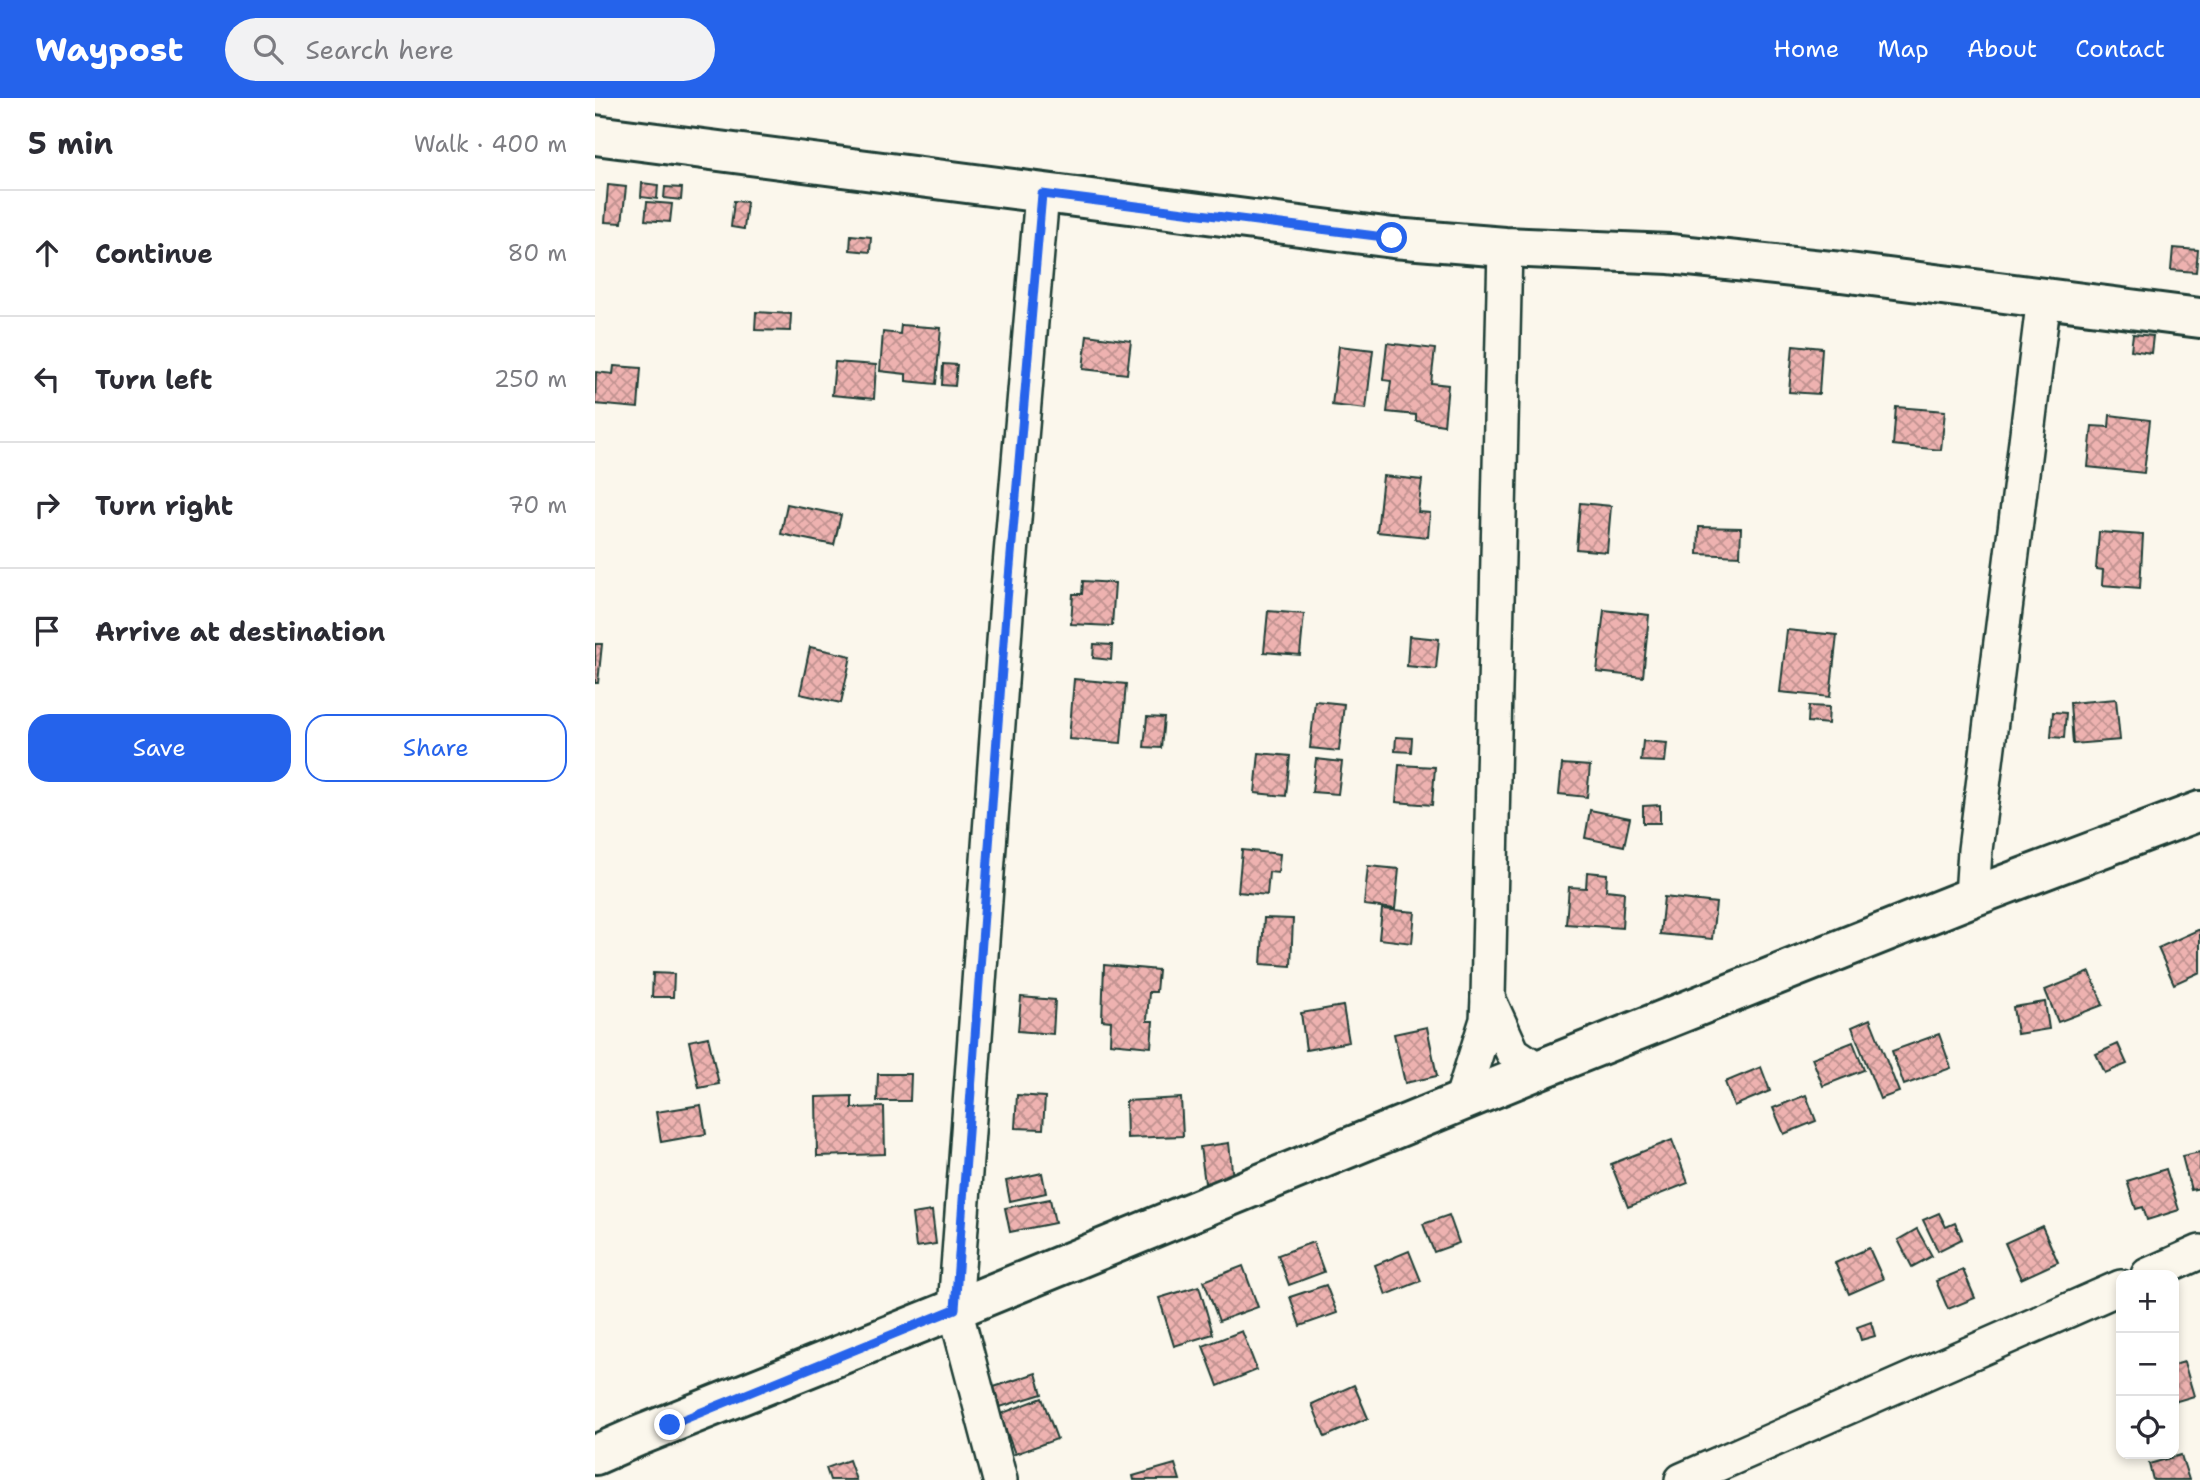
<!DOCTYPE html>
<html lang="en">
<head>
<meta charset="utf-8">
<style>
	body { margin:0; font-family:"Shantell Sans",sans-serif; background:#f2f2f3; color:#2b2b33 }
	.controls { position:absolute; right:21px; bottom:21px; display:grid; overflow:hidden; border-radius:14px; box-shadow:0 4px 10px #0003 }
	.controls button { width:63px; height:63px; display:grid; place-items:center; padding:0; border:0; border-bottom:2px solid #e1e1e2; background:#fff; color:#2b2b33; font:35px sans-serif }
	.stop { position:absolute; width:21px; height:21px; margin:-16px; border:5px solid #2563eb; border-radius:50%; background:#fff }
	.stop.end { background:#2563eb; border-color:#fff; box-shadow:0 2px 7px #0008 }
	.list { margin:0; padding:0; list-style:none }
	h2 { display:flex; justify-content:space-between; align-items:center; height:91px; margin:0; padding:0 28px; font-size:30px }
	h2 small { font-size:23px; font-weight:400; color:#7c7c81 }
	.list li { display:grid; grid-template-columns:46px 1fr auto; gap:21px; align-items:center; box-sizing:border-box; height:126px; padding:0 28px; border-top:2px solid #e1e1e2 }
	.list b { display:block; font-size:26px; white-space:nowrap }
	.list em { font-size:23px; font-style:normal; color:#7c7c81 }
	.actions { display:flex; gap:14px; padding:21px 28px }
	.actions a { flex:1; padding:16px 0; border:2px solid #2563eb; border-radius:21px; text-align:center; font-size:24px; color:#2563eb }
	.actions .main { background:#2563eb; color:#fff }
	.icon { flex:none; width:38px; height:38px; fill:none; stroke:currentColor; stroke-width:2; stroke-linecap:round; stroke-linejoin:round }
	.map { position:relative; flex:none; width:1605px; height:1382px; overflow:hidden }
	header { display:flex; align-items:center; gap:42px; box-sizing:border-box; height:98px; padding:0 35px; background:#2563eb; color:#fff }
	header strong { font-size:33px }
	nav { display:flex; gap:38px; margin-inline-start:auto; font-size:24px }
	.search { width:490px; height:63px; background:#f2f2f3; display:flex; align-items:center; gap:18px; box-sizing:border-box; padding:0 24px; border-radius:38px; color:#7c7c81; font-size:26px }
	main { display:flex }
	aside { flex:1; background:#fff }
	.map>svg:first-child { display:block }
	.building { fill:url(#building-cross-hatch); stroke:#1f3d34; stroke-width:2 }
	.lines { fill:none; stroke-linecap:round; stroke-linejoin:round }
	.minor-casing { stroke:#1f3d34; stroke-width:38 }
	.tertiary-casing { stroke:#1f3d34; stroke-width:44 }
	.primary-casing { stroke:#1f3d34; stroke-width:44 }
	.minor { stroke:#fbf7ec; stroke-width:33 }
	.tertiary { stroke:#fbf7ec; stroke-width:38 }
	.primary { stroke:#fbf7ec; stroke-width:38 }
	.route { stroke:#2563eb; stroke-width:9 }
</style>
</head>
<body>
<header>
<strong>Waypost</strong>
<div class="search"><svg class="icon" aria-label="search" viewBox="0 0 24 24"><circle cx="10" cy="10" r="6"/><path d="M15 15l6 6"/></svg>Search here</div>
<nav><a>Home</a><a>Map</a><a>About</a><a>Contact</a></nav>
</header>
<main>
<aside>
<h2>5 min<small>Walk · 400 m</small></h2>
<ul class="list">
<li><svg class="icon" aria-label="ahead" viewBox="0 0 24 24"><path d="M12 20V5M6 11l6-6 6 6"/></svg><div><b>Continue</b></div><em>80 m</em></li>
<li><svg class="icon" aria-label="left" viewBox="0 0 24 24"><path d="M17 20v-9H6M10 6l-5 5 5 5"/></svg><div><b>Turn left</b></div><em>250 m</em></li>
<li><svg class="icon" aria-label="right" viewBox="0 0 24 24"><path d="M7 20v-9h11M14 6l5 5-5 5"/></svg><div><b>Turn right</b></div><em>70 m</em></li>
<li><svg class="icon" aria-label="arrive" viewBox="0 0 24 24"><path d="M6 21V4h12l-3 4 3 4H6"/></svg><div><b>Arrive at destination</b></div></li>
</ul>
<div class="actions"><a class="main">Save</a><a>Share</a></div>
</aside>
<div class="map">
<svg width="1605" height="1382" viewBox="0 0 1605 1382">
	<defs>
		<pattern id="building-cross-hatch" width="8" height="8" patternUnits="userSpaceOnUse" patternTransform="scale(1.75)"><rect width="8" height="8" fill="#eeb2b0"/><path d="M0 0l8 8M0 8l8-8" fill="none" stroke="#c09290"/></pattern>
	</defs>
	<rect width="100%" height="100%" fill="#fbf7ec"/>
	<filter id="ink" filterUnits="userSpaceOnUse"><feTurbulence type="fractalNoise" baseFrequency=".0143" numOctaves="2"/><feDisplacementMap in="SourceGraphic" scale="14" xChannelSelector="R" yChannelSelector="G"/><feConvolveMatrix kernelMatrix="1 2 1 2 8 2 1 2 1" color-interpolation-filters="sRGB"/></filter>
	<g filter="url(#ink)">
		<!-- building -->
		<g class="building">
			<path d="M47,85l16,2 -1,14 -16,-2z"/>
			<path d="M13,87l18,2 -4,36 -17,-1z"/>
			<path d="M70,89l17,1 -1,12 -17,-2z"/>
			<path d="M139,103l13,1 -3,27 -13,-2z"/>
			<path d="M52,104l25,2 -2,18 -25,-2z"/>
			<path d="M256,137l20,2 -1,15 -20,-2z"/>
			<path d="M1578,150l25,2 -2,22 -25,-2z"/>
			<path d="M161,214l35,2 -1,17 -35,-1z"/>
			<path d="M306,227l40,3 -5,56 -30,-3v-7l-26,-3 3,-39 17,2z"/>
			<path d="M1538,236l20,2 -2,17 -20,-3z"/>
			<path d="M492,237l44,6 -4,33 -44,-5z"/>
			<path d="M792,245l48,6 -4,34 17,2 -4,40 -28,-4v-6l-29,-3 4,-31 -8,-1z"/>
			<path d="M1198,247l29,3 -3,46 -30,-2z"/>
			<path d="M744,248l34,4 -7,59 -34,-4z"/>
			<path d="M240,264l41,3 -2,34 -42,-4z"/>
			<path d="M348,266l14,1 -2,21 -13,-1z"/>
			<path d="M19,268l27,2 -3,40 -43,-4 1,-32 17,2z"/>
			<path d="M1301,309l49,4 -4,39 -48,-5z"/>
			<path d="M1515,317l40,5 -6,53 -56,-6 4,-41 17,1z"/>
			<path d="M788,378l39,4 -4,32 12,1 -2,24 -51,-5z"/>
			<path d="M985,405l31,3 -4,46 -31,-3z"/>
			<path d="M192,406l54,11 -7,30 -53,-11z"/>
			<path d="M1104,429l42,1 -1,28 -42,-2z"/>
			<path d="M1504,434l44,3 -3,53 -38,-3 1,-15 -7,-1z"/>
			<path d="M488,483l32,2 -3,43 -41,-2 2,-30h9z"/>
			<path d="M1009,512l45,5 -6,62 -46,-5z"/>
			<path d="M673,513l36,3 -4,41 -36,-3z"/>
			<path d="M1192,532l50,5 -7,62 -50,-5z"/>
			<path d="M814,538l30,3 -3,30 -29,-3z"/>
			<path d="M0,546h7l-4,39h-3z"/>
			<path d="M499,546l18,1 -1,15 -18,-2z"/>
			<path d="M215,549l41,9 -10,47 -41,-9z"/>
			<path d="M479,581l52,5 -5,59 -52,-4z"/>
			<path d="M1521,601l4,41 -47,4 -3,-41z"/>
			<path d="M720,603l29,3 -5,47 -29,-3z"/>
			<path d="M1214,608l20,1 -1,17 -20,-2z"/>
			<path d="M1458,614l13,1 -2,25 -13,-1z"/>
			<path d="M552,619l17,1 -3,30 -17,-1z"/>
			<path d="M801,639l16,1 -1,14 -16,-1z"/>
			<path d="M1048,643l24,2 -2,19 -24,-1z"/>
			<path d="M664,655l31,3 -4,40 -31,-3z"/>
			<path d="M721,661l26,3 -4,32 -26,-2z"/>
			<path d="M967,666l28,2 -3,31 -28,-3z"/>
			<path d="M804,667l36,2 -3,38 -36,-3z"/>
			<path d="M1065,707v18h-17v-17z"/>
			<path d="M995,712l40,8 -6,28 -39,-8z"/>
			<path d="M647,752l38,4 -2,19 -9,-1 -2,23 -29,-3z"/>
			<path d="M773,768l31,3 -4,40 -31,-4z"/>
			<path d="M992,774l20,2 -1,16 18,2 -2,36 -56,-4 3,-37 17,1z"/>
			<path d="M1069,799l52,6 -4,36 -52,-5z"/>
			<path d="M787,811l33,3 -3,31 -33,-4z"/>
			<path d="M669,820l29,1 -2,47 -30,-2z"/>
			<path d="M1605,831v43l-26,12 -16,-36z"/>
			<path d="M509,867l54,5 -2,22h-7l-2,29h6l-2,26 -41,-4 1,-22 -9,-1z"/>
			<path d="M1495,874l13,33 -45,17 -13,-32z"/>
			<path d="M58,875l21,1 -1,23h-21z"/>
			<path d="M426,899l34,3 -2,34 -35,-3z"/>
			<path d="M1450,904l4,27 -32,5 -4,-27z"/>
			<path d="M748,908l6,36 -43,8 -5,-37z"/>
			<path d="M1275,921l29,73 -19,7 -28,-72z"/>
			<path d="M832,929l10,49 -32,7 -11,-49z"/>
			<path d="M1344,936l12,34 -47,17 -12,-34z"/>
			<path d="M113,939l11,47 -20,4 -10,-47z"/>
			<path d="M1258,944l11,28 -41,16 -11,-28z"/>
			<path d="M1523,946l9,20 -22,9 -9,-19z"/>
			<path d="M1166,969l9,24 -36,15 -9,-24z"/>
			<path d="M283,976h33l-1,27h-33z"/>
			<path d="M422,997l28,2 -2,32 -28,-1z"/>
			<path d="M1211,997l10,26 -32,13 -11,-26z"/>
			<path d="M257,998v12l32,-1 1,47 -68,2 -1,-59z"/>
			<path d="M586,1000l2,38 -56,2 -1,-37z"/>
			<path d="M106,1007l5,29 -45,8 -5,-30z"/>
			<path d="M1077,1042l16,43 -60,24 -17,-43z"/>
			<path d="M634,1045l4,36 -28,4 -5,-36z"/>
			<path d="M1605,1054v36l-9,2 -9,-34z"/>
			<path d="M1571,1071l13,41 -32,10 -4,-13 -7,2 -9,-28z"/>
			<path d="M447,1075l4,20 -36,8 -4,-20z"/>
			<path d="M455,1101l5,24 -45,9 -5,-24z"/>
			<path d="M337,1113l4,33 -20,3 -4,-33z"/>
			<path d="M1344,1115l7,14 9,-4 7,16 -24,12 -15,-31z"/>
			<path d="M854,1117l10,28 -25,9 -11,-28z"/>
			<path d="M1447,1128l16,36 -37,17 -16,-36z"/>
			<path d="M1322,1131l15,27 -20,11 -14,-27z"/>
			<path d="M718,1144l11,30 -35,13 -11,-30z"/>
			<path d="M1274,1150l14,31 -34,15 -14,-31z"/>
			<path d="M814,1153l12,30 -35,14 -11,-30z"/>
			<path d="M648,1168l15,41 -39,14 -15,-40z"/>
			<path d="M1368,1172l12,28 -27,11 -12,-28z"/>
			<path d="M731,1187l11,28 -37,13 -10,-29z"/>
			<path d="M604,1188l14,48 -39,12 -15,-48z"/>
			<path d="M1276,1224l4,14 -14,4 -4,-13z"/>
			<path d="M647,1233l15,39 -39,16 -15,-40z"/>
			<path d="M1589,1264l10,34 -20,6v-37z"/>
			<path d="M441,1275l6,21 -42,13 -6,-20z"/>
			<path d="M759,1287l14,33 -43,19 -13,-33z"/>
			<path d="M447,1300l15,41 -42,15 -15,-40z"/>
			<path d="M1586,1357l8,25h-36l-4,-16z"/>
			<path d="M254,1362l7,20h-26l-4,-12z"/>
			<path d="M580,1366l5,16h-46l-1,-4z"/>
		</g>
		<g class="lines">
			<defs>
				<g id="minor">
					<path d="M910,149l-17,751 25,55 25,17"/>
					<path d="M1377,799l3,-47 69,-553"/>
					<path d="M866,1003l26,-81 1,-22"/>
					<path d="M1553,1177l52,-23"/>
					<path d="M405,1382l-45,-171 52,-708 35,-407"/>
					<path d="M1087,1382l439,-193"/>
				</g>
				<path id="tertiary" d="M0,1357l41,-18 319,-128 583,-239 434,-173 228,-86"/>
				<path id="primary" d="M0,37l798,103 112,9 165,7 171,18 359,46"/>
			</defs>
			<!-- minor casing -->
			<use href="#minor" class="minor-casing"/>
			<!-- tertiary casing -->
			<use href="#tertiary" class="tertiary-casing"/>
			<!-- primary casing -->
			<use href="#primary" class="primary-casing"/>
			<!-- minor -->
			<use href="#minor" class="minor"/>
			<!-- tertiary -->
			<use href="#tertiary" class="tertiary"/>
			<!-- primary -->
			<use href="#primary" class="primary"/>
		</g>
	</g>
	<g class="lines" filter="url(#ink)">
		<!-- route -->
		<path class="route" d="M75,1327l285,-116 52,-708 35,-407 350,44"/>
	</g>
</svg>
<div class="controls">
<button>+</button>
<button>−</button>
<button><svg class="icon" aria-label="locate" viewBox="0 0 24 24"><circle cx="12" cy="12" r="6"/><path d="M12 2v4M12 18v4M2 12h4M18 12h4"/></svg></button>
</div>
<div class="stop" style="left:797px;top:140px"></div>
<div class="stop end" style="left:75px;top:1327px"></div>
</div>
</main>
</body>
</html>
